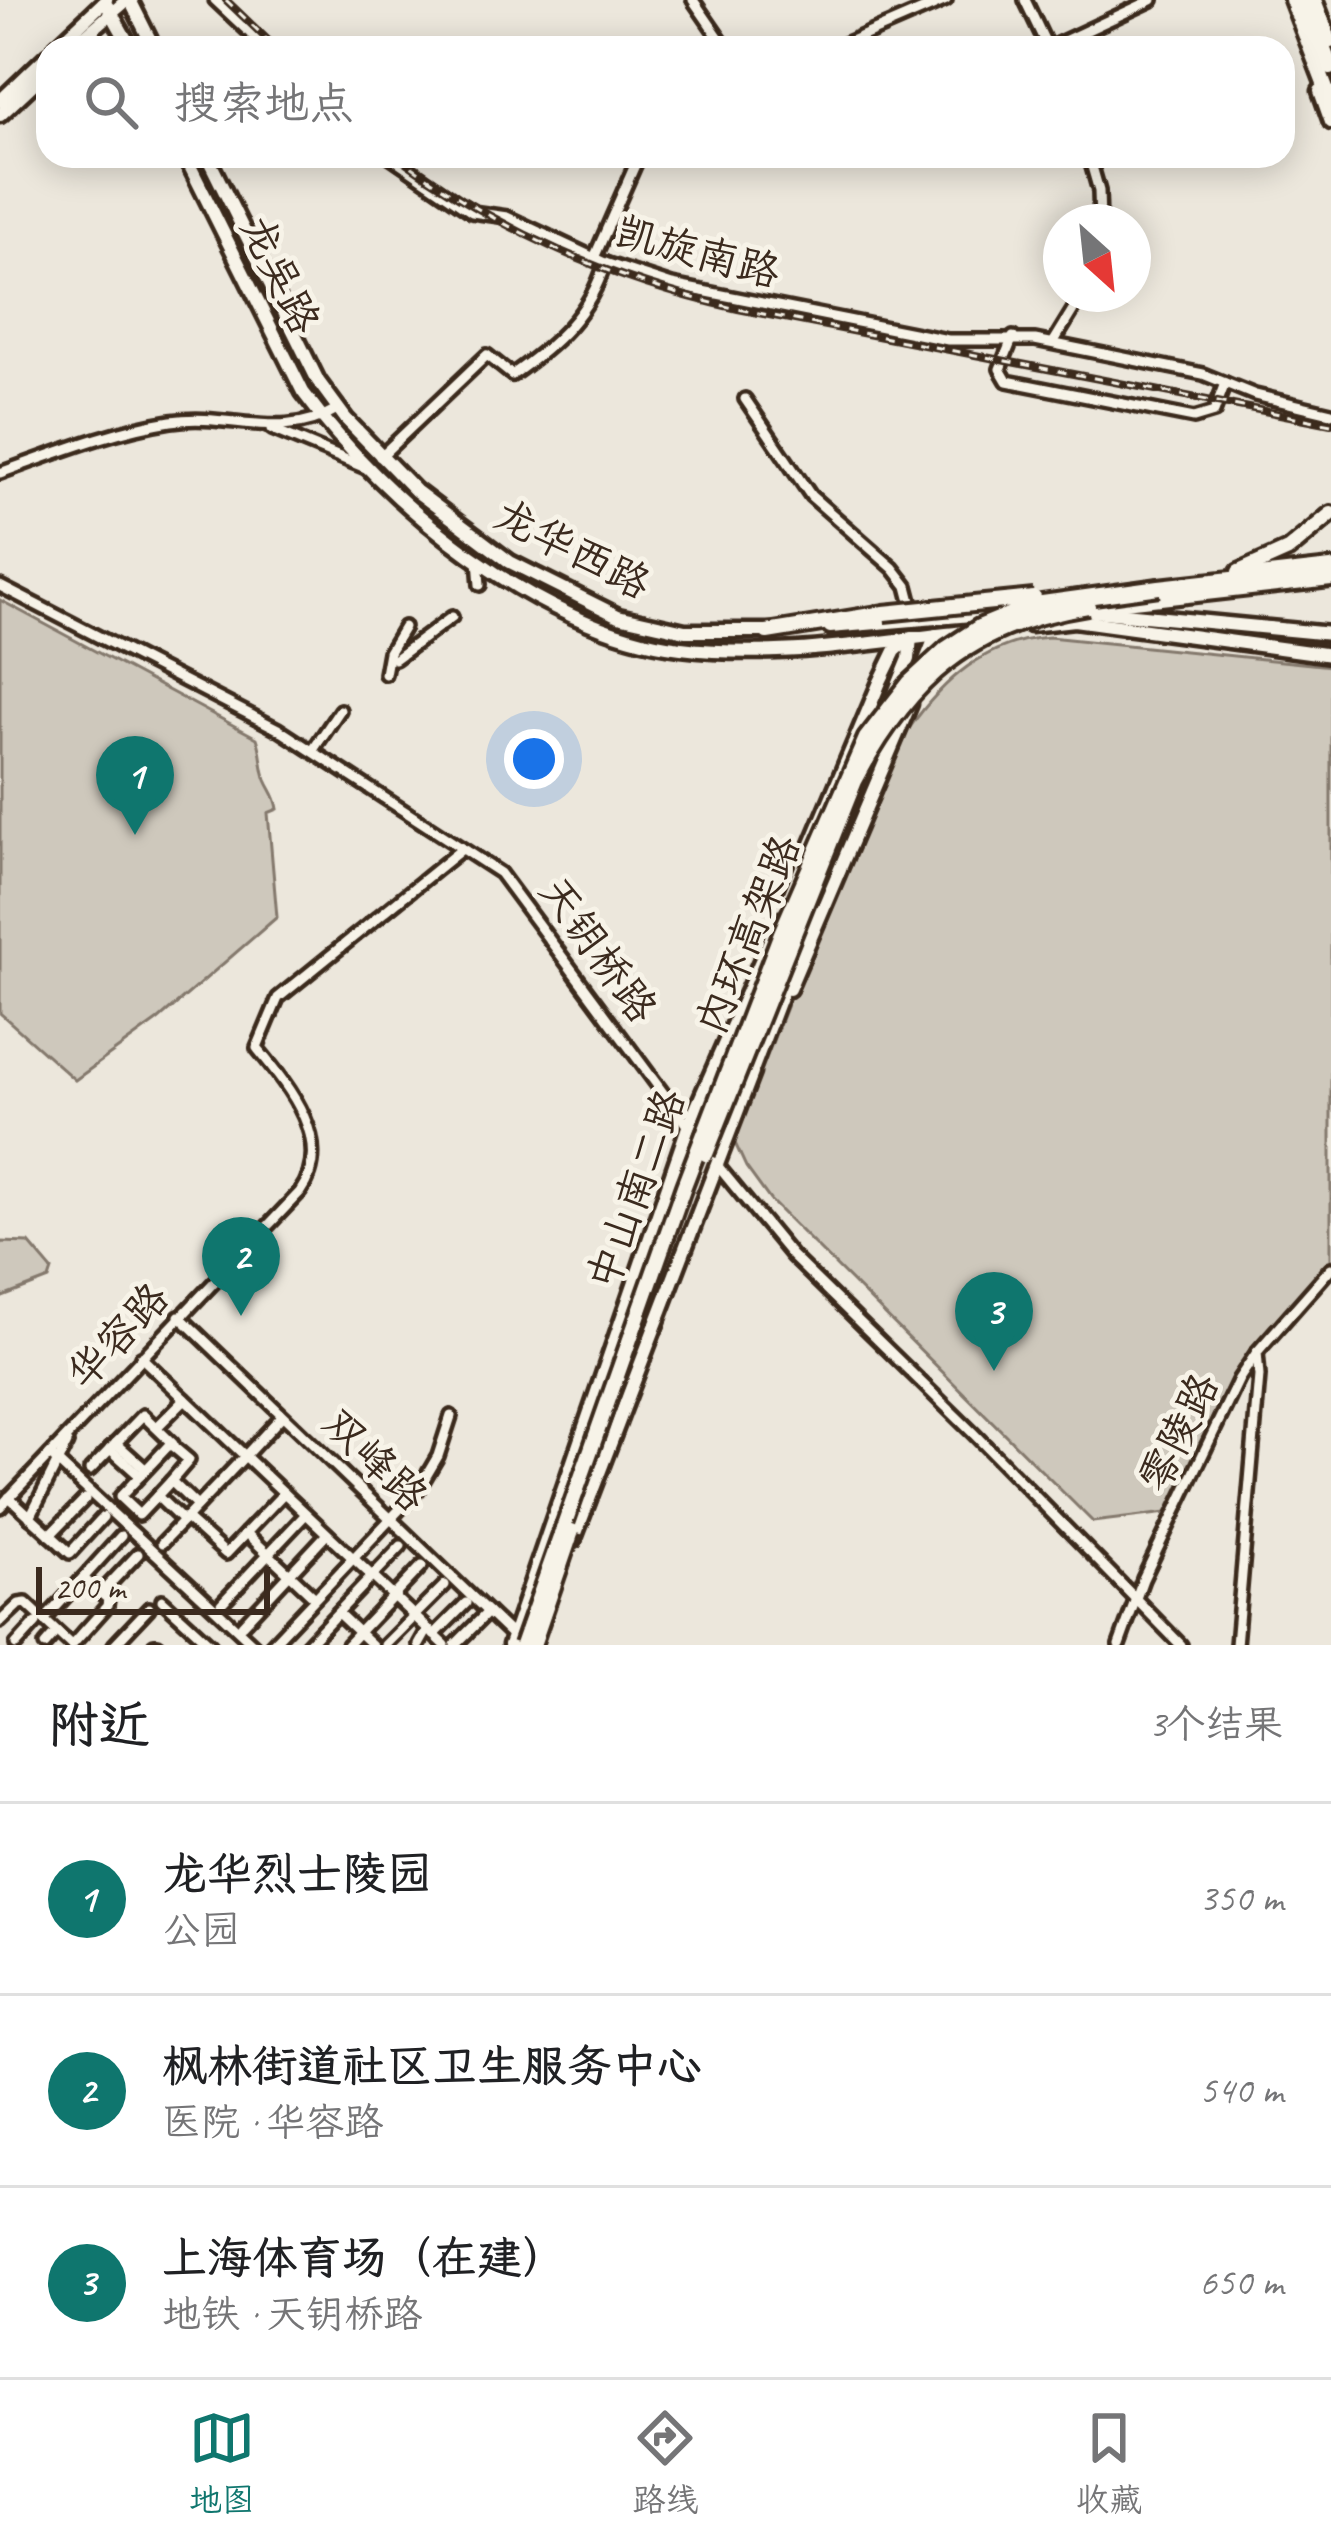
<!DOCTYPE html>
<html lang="zh">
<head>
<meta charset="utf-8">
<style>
	body { margin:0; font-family:Caveat,"LXGW WenKai TC",sans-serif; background:#f6f6f6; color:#202124 }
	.compass { position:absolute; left:1043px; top:204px; width:108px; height:108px; border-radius:50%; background:#fff; box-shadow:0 6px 30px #0003; rotate:153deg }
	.scale { position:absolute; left:36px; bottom:30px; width:234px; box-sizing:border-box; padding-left:12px; border:6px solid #3b2a1e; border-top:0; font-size:33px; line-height:42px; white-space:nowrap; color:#3b2a1e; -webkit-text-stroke:9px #f7f3e8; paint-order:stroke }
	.you { position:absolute; left:534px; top:759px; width:42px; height:42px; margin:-30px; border:9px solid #fff; border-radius:50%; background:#1a73e8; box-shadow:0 0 0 18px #1a73e833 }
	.badge { display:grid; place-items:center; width:78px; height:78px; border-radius:50%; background:#0f766e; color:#fff; font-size:39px; font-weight:700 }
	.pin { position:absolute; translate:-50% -99px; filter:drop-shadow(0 3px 6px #0008) }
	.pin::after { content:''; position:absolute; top:63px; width:42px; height:36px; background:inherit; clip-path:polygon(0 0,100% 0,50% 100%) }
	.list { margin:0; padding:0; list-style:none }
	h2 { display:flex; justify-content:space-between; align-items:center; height:156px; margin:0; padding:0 48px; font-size:51px }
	h2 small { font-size:39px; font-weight:400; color:#757577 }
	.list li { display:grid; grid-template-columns:78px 1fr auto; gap:36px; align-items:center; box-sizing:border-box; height:192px; padding:0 48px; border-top:3px solid #e0e0e0 }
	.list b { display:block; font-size:45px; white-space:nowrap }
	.list p { margin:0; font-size:39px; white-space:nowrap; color:#757577 }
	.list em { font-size:39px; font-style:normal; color:#757577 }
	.icon { flex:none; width:66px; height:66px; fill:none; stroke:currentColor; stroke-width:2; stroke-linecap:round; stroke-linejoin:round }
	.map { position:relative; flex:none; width:1331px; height:1645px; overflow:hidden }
	.search { position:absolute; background:#fff; box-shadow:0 6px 30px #0003; left:36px; right:36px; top:36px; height:132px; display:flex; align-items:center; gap:30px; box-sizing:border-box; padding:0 42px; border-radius:36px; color:#757577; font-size:45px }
	.sheet { height:732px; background:#fff }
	nav { display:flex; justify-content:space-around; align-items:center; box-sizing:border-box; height:168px; border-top:3px solid #e0e0e0; background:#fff; font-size:33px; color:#757577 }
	nav a { display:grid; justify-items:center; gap:6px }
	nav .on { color:#0f766e }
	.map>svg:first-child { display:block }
	.green { fill:#cec8bc; stroke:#84796d; stroke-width:3 }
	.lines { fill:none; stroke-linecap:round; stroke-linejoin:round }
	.minor-casing { stroke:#3b2a1e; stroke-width:18 }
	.major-casing { stroke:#3b2a1e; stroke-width:21 }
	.highway-casing { stroke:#3b2a1e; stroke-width:22 }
	.minor { stroke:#f7f3e8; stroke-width:9 }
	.major { stroke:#f7f3e8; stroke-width:12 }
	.highway { stroke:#f7f3e8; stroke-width:14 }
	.rail-casing { stroke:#3b2a1e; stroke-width:8 }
	.rail { stroke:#f7f3e8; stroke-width:3; stroke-dasharray:9; stroke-linecap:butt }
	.highway-bridge-casing { stroke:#3b2a1e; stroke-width:22; stroke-linecap:butt }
	.highway-bridge { stroke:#f7f3e8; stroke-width:14 }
	.labels { text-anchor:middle; stroke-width:10; stroke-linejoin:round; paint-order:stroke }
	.street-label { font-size:42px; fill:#3b2a1e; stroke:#f7f3e8 }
</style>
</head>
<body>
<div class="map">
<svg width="1331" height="1645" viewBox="0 0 1331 1645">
	<rect width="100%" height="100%" fill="#ece7dc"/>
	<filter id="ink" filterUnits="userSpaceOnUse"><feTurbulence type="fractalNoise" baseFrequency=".00833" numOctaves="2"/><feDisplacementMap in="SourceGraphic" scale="24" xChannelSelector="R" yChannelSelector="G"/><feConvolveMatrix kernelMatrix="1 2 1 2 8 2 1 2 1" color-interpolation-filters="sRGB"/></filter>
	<g filter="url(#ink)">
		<!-- green -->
		<g class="green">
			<path d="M0,600l257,138c5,13 4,29 9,42 5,12 10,15 12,29l-10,4 9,104 -119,103 -83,60 -75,-67z"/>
			<path d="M1049,637l282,29v594l-56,61 -42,54 -67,138 -73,9 -323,-322 -24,-33 -12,-26 73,-188 101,-223c35,-50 78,-89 141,-93z"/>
			<path d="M0,1242l29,1 23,27 -3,9 -49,19z"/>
		</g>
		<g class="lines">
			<defs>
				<g id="minor">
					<path d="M215,0l51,48"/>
					<path d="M693,0l33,48"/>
					<path d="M1025,0l23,48"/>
					<path d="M835,48l111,-48"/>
					<path d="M1049,48l103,-48"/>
					<path d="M390,156l82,56 35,5 98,46 67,22 276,55h87l168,34 52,21 76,18"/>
					<path d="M1089,156l10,35 1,31"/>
					<path d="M594,258l45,-102"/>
					<path d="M1013,337l-13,32 7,12 187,37 20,-6 11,-29"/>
					<path d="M1053,343l30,-49"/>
					<path d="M745,399l66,97 82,72 14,18 7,27"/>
					<path d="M272,429l94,39"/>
					<path d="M380,457l107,-102 25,20c43,-30 78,-61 93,-112"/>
					<path d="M0,473c56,-20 113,-43 171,-52 60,-9 110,21 166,-12"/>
					<path d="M478,560l2,25"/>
					<path d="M0,586l278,143 222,144 189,255"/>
					<path d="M395,659l57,-42"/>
					<path d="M385,674l4,-22 15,-25"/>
					<path d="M313,750l27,-40"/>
					<path d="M717,1165l75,91 181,177 208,212"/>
					<path d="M179,1316l334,320"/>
					<path d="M141,1357l104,99 -59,62 40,36 58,-61"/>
					<path d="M282,1416l-37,40 200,189"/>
					<path d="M158,1426l27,-27"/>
					<path d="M116,1443l29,26"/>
					<path d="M110,1449l30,27"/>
					<path d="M50,1455l204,190"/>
					<path d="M90,1470l53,-55 30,29"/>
					<path d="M157,1496l-18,19 -19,-18 50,-53 19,16 -18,21"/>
					<path d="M9,1497l61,56 33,-36"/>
					<path d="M0,1507l300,-315c35,-50 -11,-105 -43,-144l21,-50 184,-149"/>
					<path d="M30,1517l37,-74"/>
					<path d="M183,1521l-26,-25 14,-15 26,25"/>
					<path d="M246,1533l69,65"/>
					<path d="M50,1535l35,-36"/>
					<path d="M162,1543l24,-25"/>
					<path d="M83,1578l38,-42"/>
					<path d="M101,1593l37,-39"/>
					<path d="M162,1600l49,45"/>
					<path d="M221,1604l85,-90"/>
					<path d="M338,1613l34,32"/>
					<path d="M44,1620l39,-42 25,21 -1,7 -35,39"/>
					<path d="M0,1622l19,-18 7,-1 45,42"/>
					<path d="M242,1625l85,-91"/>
					<path d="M434,1635l32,-32"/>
					<path d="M16,1645l20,-22"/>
					<path d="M45,1645l7,-8"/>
					<path d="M114,1645l35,-37"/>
					<path d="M154,1645h4"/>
					<path d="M271,1645l147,-155 20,-34 13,-40"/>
					<path d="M307,1645l94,-99"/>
					<path d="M347,1645l75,-79"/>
					<path d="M385,1645l60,-60"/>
					<path d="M419,1645l9,-16"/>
					<path d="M455,1645l33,-33"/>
					<path d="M1119,1645l24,-66 96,-200 18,-27 74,-84"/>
					<path d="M1236,1645l23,-269 -2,-24"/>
				</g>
				<g id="major">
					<path d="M130,0l24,48"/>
					<path d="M1315,0l16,42"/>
					<path d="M108,7l23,41"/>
					<path d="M55,48l51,-48"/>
					<path d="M71,48l56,-48"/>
					<path d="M1320,91l11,31"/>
					<path d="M0,101l48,-46"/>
					<path d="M0,115l48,-45"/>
					<path d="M185,156l118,236c82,111 236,239 378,256 98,12 195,-7 293,-17"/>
					<path d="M207,156l111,225 28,38 70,72 94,71 108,54 67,15h89"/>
					<path d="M1093,611l238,23"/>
					<path d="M1030,625l44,-5 257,35"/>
					<path d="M830,627l177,-15"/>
					<path d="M921,673l15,-38"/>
					<path d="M893,698l16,-39 2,-22"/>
					<path d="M790,896l90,-214 15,-31 15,-13"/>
					<path d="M789,989l121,-285"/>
					<path d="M573,1541l179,-468"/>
					<path d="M510,1645l178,-518 91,-207"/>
				</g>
				<g id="highway">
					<path d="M1292,0l39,102"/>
					<path d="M1305,0l26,68"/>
					<path d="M1239,572l49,-22 43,-36"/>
					<path d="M1159,587l172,-19"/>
					<path d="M1088,606l243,-27"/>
					<path d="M767,632l117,-19"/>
					<path d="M747,1081l65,-171"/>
				</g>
			</defs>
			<!-- minor casing -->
			<use href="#minor" class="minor-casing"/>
			<!-- major casing -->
			<use href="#major" class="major-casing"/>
			<!-- highway casing -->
			<use href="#highway" class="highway-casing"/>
			<!-- minor -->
			<use href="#minor" class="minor"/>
			<!-- major -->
			<use href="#major" class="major"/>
			<!-- highway -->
			<use href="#highway" class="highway"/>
			<defs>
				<g id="rail">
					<path d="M226,0l50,48"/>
					<path d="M397,156c104,76 215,125 341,153l593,115"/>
				</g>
			</defs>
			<!-- rail casing -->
			<use href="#rail" class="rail-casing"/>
			<!-- rail -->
			<use href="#rail" class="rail"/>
			<defs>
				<g id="highway-bridge">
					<path d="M884,613l150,-15"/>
					<path d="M706,1154l149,-373c54,-103 116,-157 233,-175"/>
					<path d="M522,1645l162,-459 97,-253 85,-195 43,-55 38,-35 32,-21 56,-23 124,-17"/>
					<path d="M533,1645l39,-114"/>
				</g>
			</defs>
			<!-- highway-bridge casing -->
			<use href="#highway-bridge" class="highway-bridge-casing"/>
			<!-- highway-bridge -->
			<use href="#highway-bridge" class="highway-bridge"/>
		</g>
	</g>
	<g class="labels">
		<!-- street labels -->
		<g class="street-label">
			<text transform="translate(698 251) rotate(15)" y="15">凯旋南路</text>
			<text transform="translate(281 274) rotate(64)" y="15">龙吴路</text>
			<text transform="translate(573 548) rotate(27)" y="15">龙华西路</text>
			<text transform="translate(747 934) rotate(-68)" y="15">内环高架路</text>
			<text transform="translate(599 949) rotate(54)" y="15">天钥桥路</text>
			<text transform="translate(635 1189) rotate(-70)" y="15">中山南二路</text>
			<text transform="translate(117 1335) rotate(-47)" y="15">华容路</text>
			<text transform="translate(1178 1432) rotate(-64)" y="15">零陵路</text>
			<text transform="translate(376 1459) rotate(44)" y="15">双峰路</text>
		</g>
	</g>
</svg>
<svg class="compass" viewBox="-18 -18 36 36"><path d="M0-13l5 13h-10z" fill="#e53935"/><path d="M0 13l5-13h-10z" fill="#757577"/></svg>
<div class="scale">200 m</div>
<div class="you"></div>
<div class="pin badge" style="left:135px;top:835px">1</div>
<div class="pin badge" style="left:241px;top:1316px">2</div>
<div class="pin badge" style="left:994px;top:1371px">3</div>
<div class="search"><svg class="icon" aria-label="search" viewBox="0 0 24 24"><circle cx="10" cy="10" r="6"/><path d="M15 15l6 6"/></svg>搜索地点</div>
</div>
<section class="sheet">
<h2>附近<small>3个结果</small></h2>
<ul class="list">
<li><span class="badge">1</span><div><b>龙华烈士陵园</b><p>公园</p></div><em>350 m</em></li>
<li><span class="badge">2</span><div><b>枫林街道社区卫生服务中心</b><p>医院 · 华容路</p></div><em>540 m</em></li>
<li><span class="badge">3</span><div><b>上海体育场（在建）</b><p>地铁 · 天钥桥路</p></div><em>650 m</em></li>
</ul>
</section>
<nav>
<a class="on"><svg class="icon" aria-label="map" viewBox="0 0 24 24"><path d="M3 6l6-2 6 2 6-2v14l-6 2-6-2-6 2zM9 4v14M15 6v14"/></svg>地图</a>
<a><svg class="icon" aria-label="directions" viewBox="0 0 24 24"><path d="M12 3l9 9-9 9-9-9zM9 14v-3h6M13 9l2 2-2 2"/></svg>路线</a>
<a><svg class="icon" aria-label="saved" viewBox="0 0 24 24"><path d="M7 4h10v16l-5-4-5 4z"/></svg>收藏</a>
</nav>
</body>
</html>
